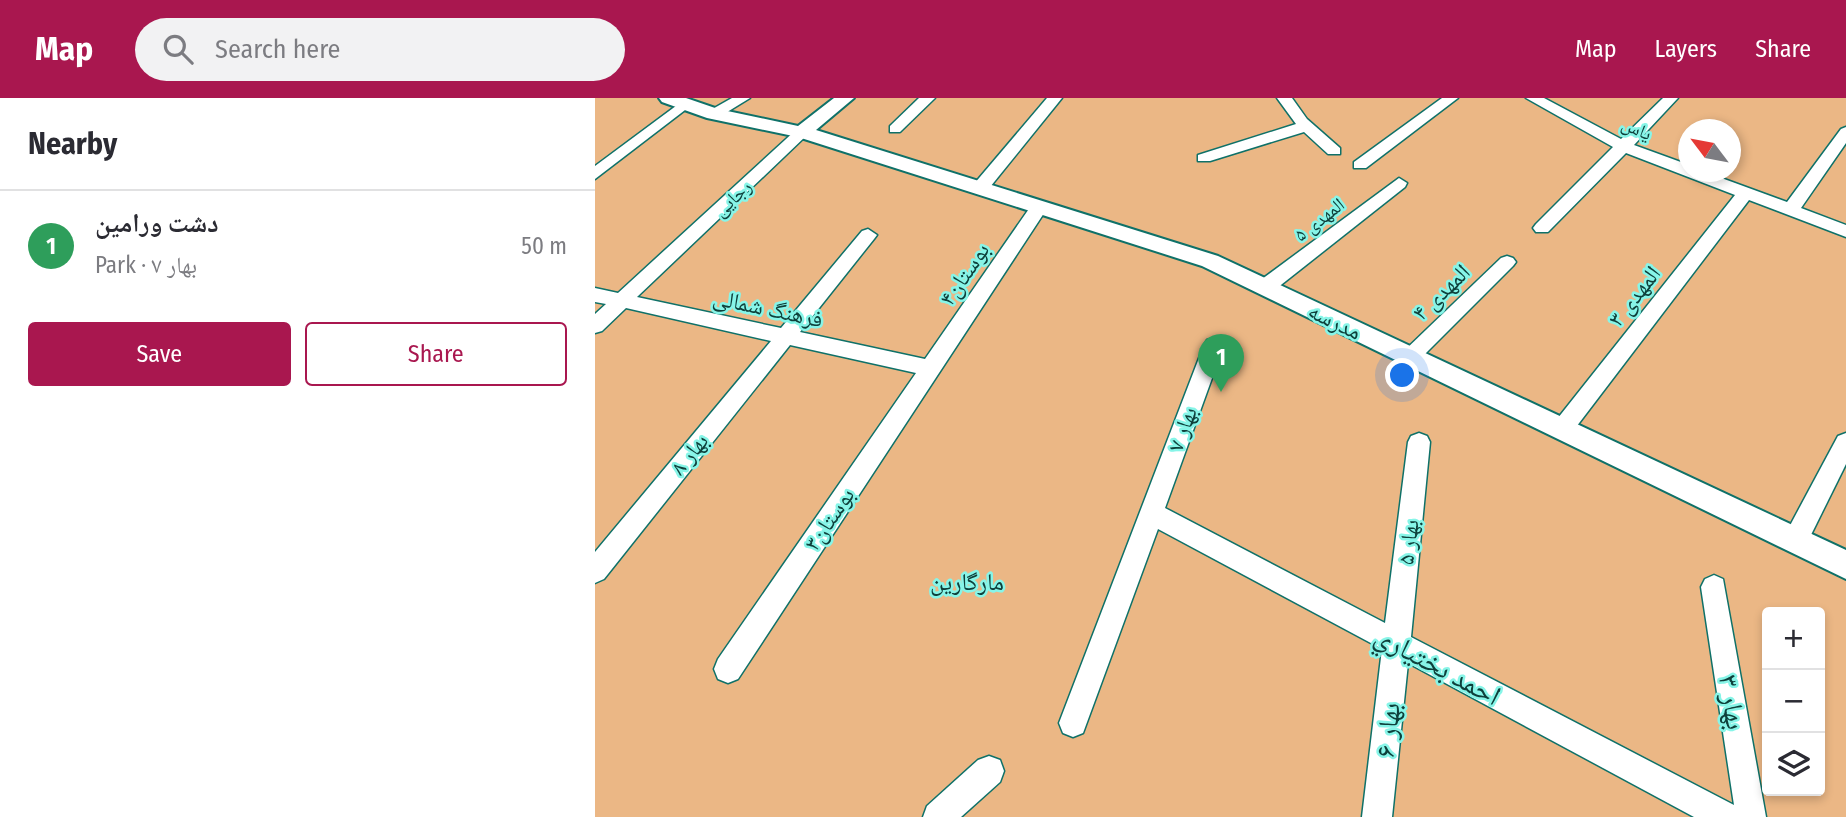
<!DOCTYPE html>
<html lang="en">
<head>
<meta charset="utf-8">
<style>
	body { margin:0; font-family:"Fira Sans Condensed","Noto Naskh Arabic",sans-serif; background:#f2f2f3; color:#2b2b33 }
	.controls { position:absolute; right:21px; bottom:21px; display:grid; overflow:hidden; border-radius:7px; box-shadow:0 4px 10px #0003 }
	.controls button { width:63px; height:63px; display:grid; place-items:center; padding:0; border:0; border-bottom:2px solid #e1e1e2; background:#fff; color:#2b2b33; font:35px sans-serif }
	.compass { position:absolute; left:1083px; top:21px; width:63px; height:63px; border-radius:50%; background:#fff; box-shadow:0 4px 10px #0003; rotate:302deg }
	.you { position:absolute; left:808px; top:278px; width:24px; height:24px; margin:-18px; border:5px solid #fff; border-radius:50%; background:#1a73e8; box-shadow:0 0 0 10px #1a73e833 }
	.badge { display:grid; place-items:center; width:46px; height:46px; border-radius:50%; background:#a9174f; color:#fff; font-size:23px; font-weight:700 }
	.pin { position:absolute; translate:-50% -58px; filter:drop-shadow(0 2px 4px #0008) }
	.pin::after { content:''; position:absolute; top:37px; width:24px; height:21px; background:inherit; clip-path:polygon(0 0,100% 0,50% 100%) }
	.list { margin:0; padding:0; list-style:none }
	h2 { display:flex; justify-content:space-between; align-items:center; height:91px; margin:0; padding:0 28px; font-size:30px }
	h2 small { font-size:23px; font-weight:400; color:#7c7c81 }
	.list li { display:grid; grid-template-columns:46px 1fr auto; gap:21px; align-items:center; box-sizing:border-box; height:112px; padding:0 28px; border-top:2px solid #e1e1e2 }
	.list b { display:block; font-size:26px; white-space:nowrap }
	.list p { margin:0; font-size:23px; white-space:nowrap; color:#7c7c81 }
	.list em { font-size:23px; font-style:normal; color:#7c7c81 }
	.actions { display:flex; gap:14px; padding:21px 28px }
	.actions a { flex:1; padding:16px 0; border:2px solid #a9174f; border-radius:7px; text-align:center; font-size:24px; color:#a9174f }
	.actions .main { background:#a9174f; color:#fff }
	.icon { flex:none; width:38px; height:38px; fill:none; stroke:currentColor; stroke-width:2; stroke-linecap:round; stroke-linejoin:round }
	.map { position:relative; flex:none; width:1251px; height:719px; overflow:hidden }
	header { display:flex; align-items:center; gap:42px; box-sizing:border-box; height:98px; padding:0 35px; background:#a9174f; color:#fff }
	header strong { font-size:33px }
	nav { display:flex; gap:38px; margin-inline-start:auto; font-size:24px }
	.search { width:490px; height:63px; background:#f2f2f3; display:flex; align-items:center; gap:18px; box-sizing:border-box; padding:0 24px; border-radius:38px; color:#7c7c81; font-size:26px }
	main { display:flex }
	aside { flex:1; background:#fff }
	.map>svg:first-child { display:block }
	.green { fill:#ebb785; fill-rule:evenodd }
	.lines { fill:none; stroke-linecap:round; stroke-linejoin:round }
	.minor-casing { stroke:#0f7168; stroke-width:3 }
	.tertiary-casing { stroke:#0f7168; stroke-width:4 }
	.minor { fill:#fff; fill-rule:evenodd }
	.tertiary { fill:#fff; fill-rule:evenodd }
	.labels { text-anchor:middle; stroke-width:5; stroke-linejoin:round; paint-order:stroke }
	.far-street-label { font-size:19px; fill:#0e403b; stroke:#87f5e8 }
	.street-label { font-size:23px; fill:#0e403b; stroke:#87f5e8 }
	.neighbourhood-label { font-size:24px; fill:#0e403b; stroke:#87f5e8 }
	.near-street-label { font-size:28px; fill:#0e403b; stroke:#87f5e8 }
</style>
</head>
<body>
<header>
<strong>Map</strong>
<div class="search"><svg class="icon" aria-label="search" viewBox="0 0 24 24"><circle cx="10" cy="10" r="6"/><path d="M15 15l6 6"/></svg>Search here</div>
<nav><a>Map</a><a>Layers</a><a>Share</a></nav>
</header>
<main>
<aside>
<h2>Nearby<small></small></h2>
<ul class="list">
<li><span class="badge" style="background:#2e9e5b">1</span><div><b>دشت ورامین</b><p>Park · بهار ۷</p></div><em>50 m</em></li>
</ul>
<div class="actions"><a class="main">Save</a><a>Share</a></div>
</aside>
<div class="map">
<svg width="1251" height="719" viewBox="0 0 1251 719">
	<rect width="100%" height="100%" fill="#79e8db"/>
	<!-- green -->
	<path class="green" d="M0,0h1251v719h-1251zM1094,32h42v42h-42zM1172,514h53v179h-53z"/>
	<g class="lines">
		<defs>
			<g id="minor">
				<path d="M137,0h18l-31,19h-10v-6z"/>
				<path d="M324,0h16l-35,34h-10v-6z"/>
				<path d="M452,0h15l-76,94h-12v-8z"/>
				<path d="M682,0h15l15,21 33,29v6h-12l-24,-22 -94,29h-12v-6l98,-31z"/>
				<path d="M847,0h16l-92,70h-12v-6z"/>
				<path d="M931,0h18l77,41 42,-41h15l-44,47 55,20v7h16l82,30 54,-73 5,-2v16l-45,65 45,17v12l-97,-37 -179,235 -8,3 -8,-3 -3,-6 3,-6 181,-228 -109,-42 -78,79h-12l-3,-4 3,-4 77,-77z"/>
				<path d="M89,2l7,4 -2,3 -94,72v-13z"/>
				<path d="M207,29l5,2v6l-170,162 144,31 81,-97 6,-2 9,6 -3,4 -74,93 125,27 108,-156 6,-1 9,5 -310,472 -10,4 -10,-4 -4,-10 4,-10 198,-286 -126,-28 -186,234 -9,4v-31l176,-211 -145,-33 -24,23 -7,2v-19l11,-10 -11,-2v-14l23,5 179,-164z"/>
				<path d="M804,80l8,5 -2,4 -133,105h-14l-2,-5 2,-5z"/>
				<path d="M912,158l6,2 3,4 -3,4 -96,96h-14l-3,-5 3,-5 98,-94z"/>
				<path d="M619,240l7,2 3,5 -59,163 220,115 23,-181 3,-6 8,-3 8,3 3,6 -19,195 323,168 -33,-218 4,-8 9,-4 9,4 43,238h-72l-286,-154 -16,154h-30l20,-168 -224,-120 -75,204 -10,4 -10,-4 -4,-10 145,-378 3,-5z"/>
				<path d="M1251,335v31l-42,85 -9,3 -9,-3 -3,-8 3,-8 52,-97z"/>
				<path d="M394,658l11,4 4,11 -4,11 -39,35h-38l4,-11 51,-46z"/>
			</g>
			<path id="tertiary" d="M64,0h27l32,11 80,17 36,-28h20l-38,32 402,126 628,294v29l-644,-313 -404,-129 -91,-19 -45,-16z"/>
		</defs>
		<!-- minor casing -->
		<use href="#minor" class="minor-casing"/>
		<!-- tertiary casing -->
		<use href="#tertiary" class="tertiary-casing"/>
		<!-- minor -->
		<use href="#minor" class="minor"/>
		<!-- tertiary -->
		<use href="#tertiary" class="tertiary"/>
	</g>
	<g class="labels">
		<!-- far-street labels -->
		<g class="far-street-label">
			<text transform="translate(1042 30) rotate(24)" y="7">یاس</text>
			<text transform="translate(137 100) rotate(-43)" y="7">رجایی</text>
			<text transform="translate(724 121) rotate(-38)" y="7">المهدی ۵</text>
		</g>
		<!-- street labels -->
		<g class="street-label">
			<text transform="translate(369 176) rotate(-56)" y="8">بوستان۴</text>
			<text transform="translate(846 194) rotate(-44)" y="8">المهدی ۴</text>
			<text transform="translate(1039 198) rotate(-52)" y="8">المهدی ۳</text>
			<text transform="translate(173 210) rotate(12)" y="8">فرهنگ شمالی</text>
			<text transform="translate(740 223) rotate(26)" y="8">مدرسه</text>
			<text transform="translate(587 331) rotate(-70)" y="8">بهار ۷</text>
			<text transform="translate(94 356) rotate(-51)" y="8">بهار ۸</text>
			<text transform="translate(234 421) rotate(-56)" y="8">بوستان۳</text>
			<text transform="translate(813 444) rotate(-83)" y="8">بهار ۵</text>
		</g>
		<!-- neighbourhood labels -->
		<g class="neighbourhood-label">
			<text x="372" y="492">مارگارین</text>
		</g>
		<!-- near-street labels -->
		<g class="near-street-label">
			<text transform="translate(843 567) rotate(28)" y="10">احمد بختياري</text>
			<text transform="translate(1138 604) rotate(81)" y="10">بهار ۳</text>
			<text transform="translate(792 632) rotate(-84)" y="10">بهار ۶</text>
		</g>
	</g>
</svg>
<div class="controls">
<button>+</button>
<button>−</button>
<button><svg class="icon" aria-label="layers" viewBox="0 0 24 24"><path d="M12 4l9 5-9 5-9-5zM3 14l9 5 9-5"/></svg></button>
</div>
<svg class="compass" viewBox="-18 -18 36 36"><path d="M0-13l5 13h-10z" fill="#e53935"/><path d="M0 13l5-13h-10z" fill="#7c7c81"/></svg>
<div class="you"></div>
<div class="pin badge" style="left:626px;top:294px;background:#2e9e5b">1</div>
</div>
</main>
</body>
</html>
